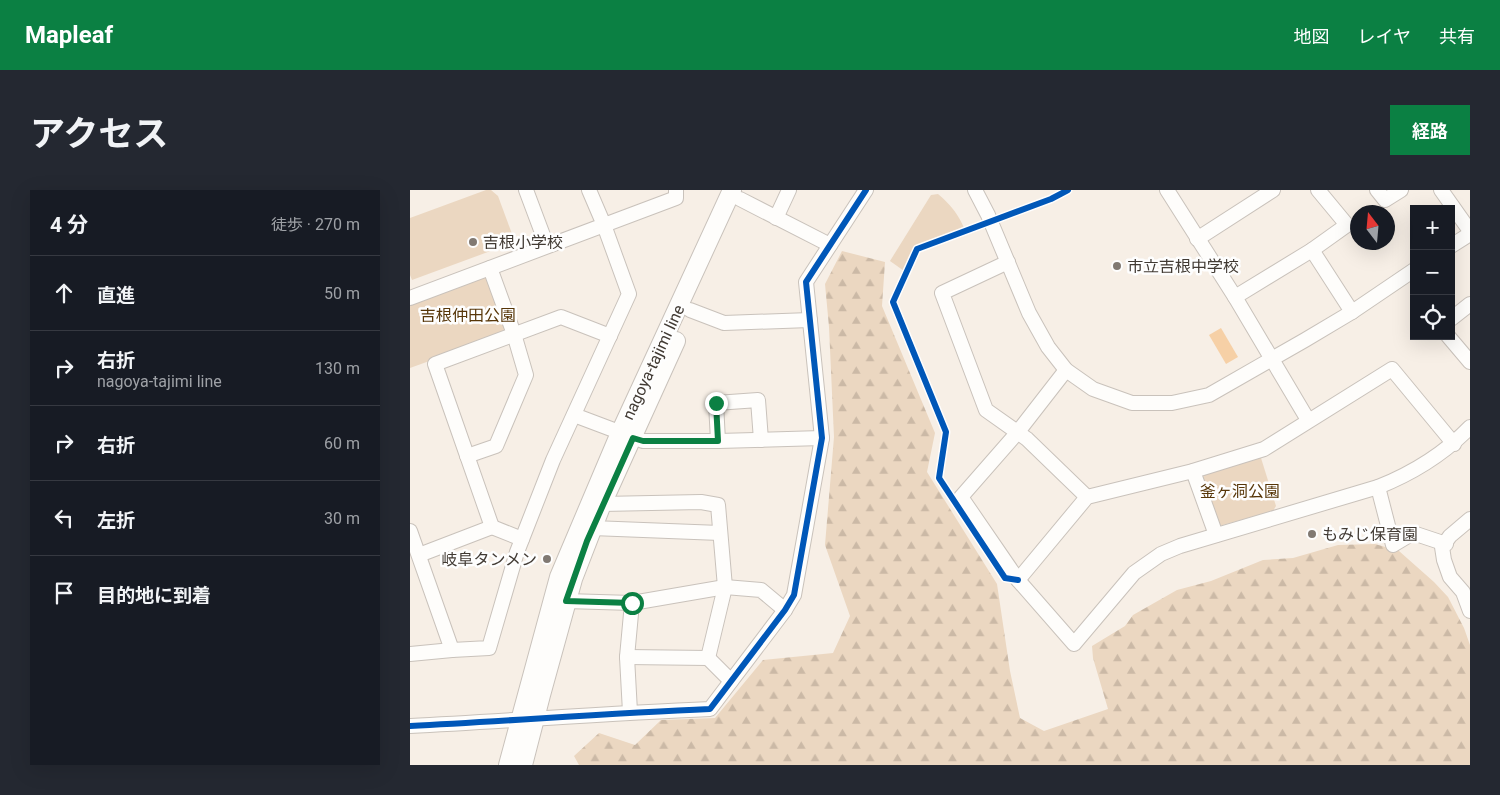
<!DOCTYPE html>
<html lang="ja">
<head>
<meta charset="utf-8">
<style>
	body { margin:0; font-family:Roboto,"Noto Sans JP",sans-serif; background:#242831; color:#f1f3f6 }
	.controls { position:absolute; right:15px; top:15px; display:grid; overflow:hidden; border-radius:0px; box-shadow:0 5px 20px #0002 }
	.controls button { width:45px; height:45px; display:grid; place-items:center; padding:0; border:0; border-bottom:1px solid #363941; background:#171b24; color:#f1f3f6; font:25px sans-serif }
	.compass { position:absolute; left:940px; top:15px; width:45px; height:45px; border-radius:50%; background:#171b24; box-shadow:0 5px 20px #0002; rotate:344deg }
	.stop { position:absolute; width:15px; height:15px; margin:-11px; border:4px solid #0b8043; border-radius:50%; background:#fff }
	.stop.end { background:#0b8043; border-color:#fff; box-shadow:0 1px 5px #0008 }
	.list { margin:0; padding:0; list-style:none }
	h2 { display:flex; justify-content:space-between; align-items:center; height:65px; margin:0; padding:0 20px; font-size:21px }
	h2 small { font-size:16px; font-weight:400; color:#9ea1a6 }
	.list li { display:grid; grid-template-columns:32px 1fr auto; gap:15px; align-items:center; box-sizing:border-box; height:75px; padding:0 20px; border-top:1px solid #363941 }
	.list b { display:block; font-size:19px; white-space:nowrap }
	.list p { margin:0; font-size:16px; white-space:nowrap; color:#9ea1a6 }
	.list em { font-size:16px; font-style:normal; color:#9ea1a6 }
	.icon { flex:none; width:28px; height:28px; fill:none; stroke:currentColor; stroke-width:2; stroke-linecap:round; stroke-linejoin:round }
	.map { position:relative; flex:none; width:1060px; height:575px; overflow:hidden; border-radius:0px }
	header { display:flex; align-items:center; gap:30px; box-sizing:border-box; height:70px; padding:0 25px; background:#0b8043; color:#fff }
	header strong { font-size:24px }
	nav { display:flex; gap:28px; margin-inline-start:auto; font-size:18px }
	.intro { display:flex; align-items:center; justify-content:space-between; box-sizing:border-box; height:120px; padding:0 30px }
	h1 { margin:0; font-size:35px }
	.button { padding:12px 22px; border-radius:0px; background:#0b8043; color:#fff; font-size:18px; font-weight:700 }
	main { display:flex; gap:30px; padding:0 30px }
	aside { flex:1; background:#171b24; border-radius:0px; box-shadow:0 5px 20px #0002 }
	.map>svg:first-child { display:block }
	.forest { fill:url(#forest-firs) }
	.green { fill:#ebd7c1 }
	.water { fill:#f6d0a6 }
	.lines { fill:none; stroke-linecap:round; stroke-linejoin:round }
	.minor-casing { stroke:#c9c2bb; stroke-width:16 }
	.major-casing { stroke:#c9c2bb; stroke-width:20 }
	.minor { stroke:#fefdfb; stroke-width:14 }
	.major { stroke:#fefdfb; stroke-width:18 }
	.cycleway-casing { stroke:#fefefe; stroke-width:9 }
	.cycleway { stroke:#0057b8; stroke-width:6 }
	.route { stroke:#0b8043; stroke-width:6 }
	.poi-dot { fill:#817972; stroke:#fefefe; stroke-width:2 }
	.labels { text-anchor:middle; stroke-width:5; stroke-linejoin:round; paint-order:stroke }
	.poi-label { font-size:16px; fill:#413a33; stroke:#fefefe; text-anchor:start }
	.park-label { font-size:16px; fill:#573608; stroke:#fefefe }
	.street-label { font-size:16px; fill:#413a33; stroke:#fefefe }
</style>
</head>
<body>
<header>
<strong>Mapleaf</strong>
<nav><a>地図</a><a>レイヤ</a><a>共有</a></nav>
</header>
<div class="intro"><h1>アクセス</h1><a class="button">経路</a></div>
<main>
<aside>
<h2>4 分<small>徒歩 · 270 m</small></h2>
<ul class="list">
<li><svg class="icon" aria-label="ahead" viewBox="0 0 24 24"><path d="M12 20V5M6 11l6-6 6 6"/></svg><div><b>直進</b></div><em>50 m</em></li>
<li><svg class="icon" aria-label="right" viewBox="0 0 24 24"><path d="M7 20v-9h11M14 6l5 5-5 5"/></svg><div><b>右折</b><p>nagoya-tajimi line</p></div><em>130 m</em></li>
<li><svg class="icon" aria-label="right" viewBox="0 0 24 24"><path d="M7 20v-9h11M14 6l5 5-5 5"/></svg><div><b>右折</b></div><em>60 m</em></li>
<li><svg class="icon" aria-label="left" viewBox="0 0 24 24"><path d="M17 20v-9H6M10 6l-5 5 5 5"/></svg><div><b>左折</b></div><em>30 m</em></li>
<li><svg class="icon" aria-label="arrive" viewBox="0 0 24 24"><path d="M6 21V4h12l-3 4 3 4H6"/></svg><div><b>目的地に到着</b></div></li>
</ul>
</aside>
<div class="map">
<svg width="1060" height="575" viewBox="0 0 1060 575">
	<defs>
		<pattern id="forest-firs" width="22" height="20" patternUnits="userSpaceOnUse" patternTransform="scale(1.25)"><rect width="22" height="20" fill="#ebd7c1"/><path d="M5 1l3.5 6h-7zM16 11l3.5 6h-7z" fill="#cbb9a6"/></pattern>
	</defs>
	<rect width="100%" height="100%" fill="#f7efe6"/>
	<!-- forest -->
	<path class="forest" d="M432,61l43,11 -3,44 53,127 -8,39 70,112 13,87 10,47 24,13 64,-22 -15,-51 -1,-12 33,-20 8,-11 44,-25 34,-9 52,-21 30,-2 45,-13 37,-1 24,7 35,31 14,15 16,31 6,17v120h-891l-5,-9 25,-23 36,12 26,-25 54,-2 48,-58 70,-7 17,-37 -25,-71 9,-108 -5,-110 -4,-43z"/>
	<!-- green -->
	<g class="green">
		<path d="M76,0h5l7,6 17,46 -103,38 -2,-5v-57z"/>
		<path d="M528,4c14,12 20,20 27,36l-48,19 -10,24 -17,-12 41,-66z"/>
		<path d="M76,85l20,55 -2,4 -94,34v-64z"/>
		<path d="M847,266l4,2 15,48 -3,5 -54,15 -4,-3 -12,-46 3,-5z"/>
	</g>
	<!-- water -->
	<path class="water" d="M811,138l17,29 -12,7 -17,-29z"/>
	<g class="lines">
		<defs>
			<g id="minor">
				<path d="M116,0l21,56"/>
				<path d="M565,0l13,25 41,98 19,34 18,23 27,19 39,14h40l37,-8 96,-55 47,-28 62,-42"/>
				<path d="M757,0l68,107 73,123"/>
				<path d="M967,0l8,10 16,-10"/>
				<path d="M1031,0l29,41"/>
				<path d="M330,9l90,46"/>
				<path d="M366,28l13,-28"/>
				<path d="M787,49l76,-49"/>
				<path d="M1041,56l19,-12"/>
				<path d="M902,60l40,62"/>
				<path d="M598,72l-66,31 44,117 41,29 60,58"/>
				<path d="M825,107l77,-47 35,-25 -29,-35"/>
				<path d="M0,108l266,-100v-8"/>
				<path d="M280,120l34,13 86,-3"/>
				<path d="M1041,129l19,-15"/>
				<path d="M1038,146l22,26"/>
				<path d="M656,180l-49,63 -56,64 57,83 56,64 60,-71 27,-19 19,-8 198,-59c35,-14 65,-32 92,-60"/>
				<path d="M164,225l69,26h75l104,-3"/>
				<path d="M308,251l-2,-38 42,-3 3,40"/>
				<path d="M57,266l29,-10 30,-71 -12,-41 -24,-66"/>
				<path d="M783,281l23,64"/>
				<path d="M968,297l15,58 20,-12 33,11"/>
				<path d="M192,314l99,-2 17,3 7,82 -17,71"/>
				<path d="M1060,329l-20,17 -8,11 2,13 6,17 13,15 7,19"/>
				<path d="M82,337l30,12"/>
				<path d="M182,338l128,5"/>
				<path d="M0,341l42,119"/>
				<path d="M9,365l73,-28 -57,-163 126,-47 49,19"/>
				<path d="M608,390l69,-83 106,-26 71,-22 128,-80 62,75"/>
				<path d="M156,411l66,2 93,-16 36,3 24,20"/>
				<path d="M0,464l42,-4 37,-2 28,-96 36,-92 76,-166 -25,-69 -15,-35"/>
				<path d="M217,467l81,1 23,23"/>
				<path d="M220,522l-3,-55 5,-54"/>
				<path d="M0,536c100,-5 200,-13 300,-17l75,-99 9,-15 28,-157 -16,-156 60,-92"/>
			</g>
			<g id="major">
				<path d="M98,575l51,-188 61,-144 112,-243"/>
				<path d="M113,575l18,-70 32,-116 29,-75 74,-163"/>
			</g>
		</defs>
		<!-- minor casing -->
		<use href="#minor" class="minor-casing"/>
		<!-- major casing -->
		<use href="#major" class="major-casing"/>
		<!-- minor -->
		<use href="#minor" class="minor"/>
		<!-- major -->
		<use href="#major" class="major"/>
		<defs>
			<g id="cycleway">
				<path d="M608,390l-13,-2 -66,-100 7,-46 -53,-130 24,-53 134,-50 17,-9"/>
				<path d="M0,536c100,-5 200,-13 300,-17l75,-99 9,-15 28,-157 -16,-156 60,-92"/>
			</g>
		</defs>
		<!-- cycleway casing -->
		<use href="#cycleway" class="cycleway-casing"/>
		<!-- cycleway -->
		<use href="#cycleway" class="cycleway"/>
	</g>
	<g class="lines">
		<!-- route -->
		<path class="route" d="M222,413l-66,-2 21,-60 46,-103 10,3h75l-2,-38"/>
	</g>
	<!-- markers -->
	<g class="poi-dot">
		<circle cx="63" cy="52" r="5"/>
		<circle cx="707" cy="76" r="5"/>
		<circle cx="902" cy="344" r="5"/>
		<circle cx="137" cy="369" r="5"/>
	</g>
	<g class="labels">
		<!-- poi labels -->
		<g class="poi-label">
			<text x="73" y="58">吉根小学校</text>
			<text x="717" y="82">市立吉根中学校</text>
			<text x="912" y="350">もみじ保育園</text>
			<text x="127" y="375" text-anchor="end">岐阜タンメン</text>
		</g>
		<!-- park labels -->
		<g class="park-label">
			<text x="58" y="131">吉根仲田公園</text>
			<text x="830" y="307">釜ヶ洞公園</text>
		</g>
		<!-- street labels -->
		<g class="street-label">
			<text transform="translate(243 172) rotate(-65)" y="6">nagoya-tajimi line</text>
		</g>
	</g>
</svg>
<div class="controls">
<button>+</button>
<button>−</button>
<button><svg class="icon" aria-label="locate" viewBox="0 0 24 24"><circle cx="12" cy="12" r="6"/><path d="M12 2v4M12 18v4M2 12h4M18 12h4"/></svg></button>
</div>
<svg class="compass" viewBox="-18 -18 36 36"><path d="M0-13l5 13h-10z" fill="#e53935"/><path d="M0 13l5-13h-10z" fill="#9ea1a6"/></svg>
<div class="stop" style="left:222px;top:413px"></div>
<div class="stop end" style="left:306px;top:213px"></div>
</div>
</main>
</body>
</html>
